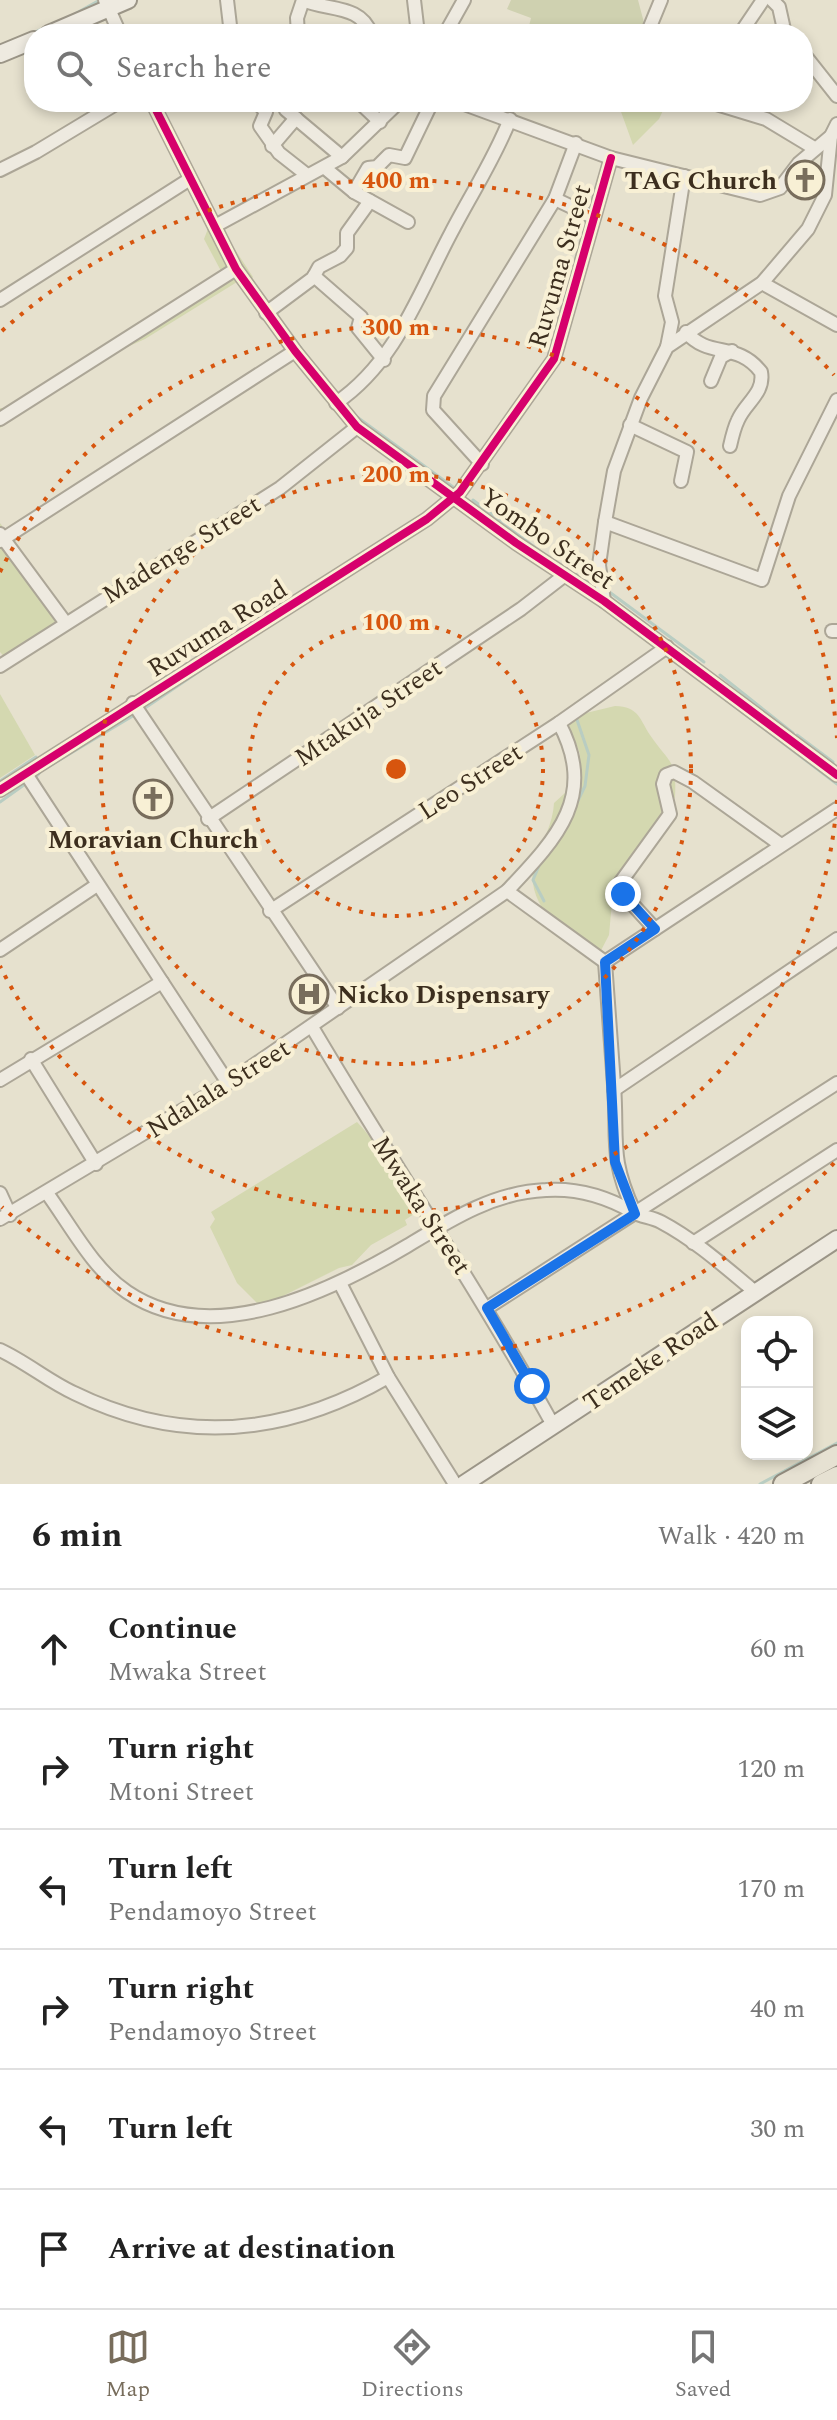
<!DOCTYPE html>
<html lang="en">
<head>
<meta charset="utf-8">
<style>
	body { margin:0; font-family:Spectral,serif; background:#f2f2f2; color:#222 }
	.controls { position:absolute; right:24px; bottom:24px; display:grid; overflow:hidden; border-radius:16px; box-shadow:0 4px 12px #0003 }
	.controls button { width:72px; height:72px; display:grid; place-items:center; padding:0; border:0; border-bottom:2px solid #e0e0e0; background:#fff; color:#222; font:40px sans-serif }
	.stop { position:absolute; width:24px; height:24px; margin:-18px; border:6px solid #1a73e8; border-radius:50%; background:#fff }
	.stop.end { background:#1a73e8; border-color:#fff; box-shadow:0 2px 8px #0008 }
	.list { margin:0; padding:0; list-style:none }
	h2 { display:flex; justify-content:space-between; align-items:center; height:104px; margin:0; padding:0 32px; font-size:34px }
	h2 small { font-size:26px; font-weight:400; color:#767676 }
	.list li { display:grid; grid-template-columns:52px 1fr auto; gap:24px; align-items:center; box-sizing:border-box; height:120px; padding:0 32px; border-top:2px solid #e0e0e0 }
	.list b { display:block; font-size:30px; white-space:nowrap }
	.list p { margin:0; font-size:26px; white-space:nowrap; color:#767676 }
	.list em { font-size:26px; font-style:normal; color:#767676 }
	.icon { flex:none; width:44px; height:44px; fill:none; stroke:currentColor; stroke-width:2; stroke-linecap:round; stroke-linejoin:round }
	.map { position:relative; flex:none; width:837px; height:1484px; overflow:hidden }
	.search { position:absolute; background:#fff; box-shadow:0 4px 12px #0003; left:24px; right:24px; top:24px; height:88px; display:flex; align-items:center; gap:20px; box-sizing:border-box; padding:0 28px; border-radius:32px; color:#767676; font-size:30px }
	.sheet { height:824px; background:#fff }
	nav { display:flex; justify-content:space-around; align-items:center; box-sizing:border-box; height:112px; border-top:2px solid #e0e0e0; background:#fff; font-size:22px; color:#767676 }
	nav a { display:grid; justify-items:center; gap:4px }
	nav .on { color:#786d5c }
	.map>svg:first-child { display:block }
	.green { fill:#d4d8b0 }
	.cemetery { fill:#cfd1b0 }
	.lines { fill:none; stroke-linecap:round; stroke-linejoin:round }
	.stream { stroke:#b9cdc2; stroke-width:3 }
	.street-casing { stroke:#aca697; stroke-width:16 }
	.secondary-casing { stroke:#9b9587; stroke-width:20 }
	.primary-casing { stroke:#918b7e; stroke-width:22 }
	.street { stroke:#eeeae0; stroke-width:12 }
	.secondary { stroke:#eeeae0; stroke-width:16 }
	.primary { stroke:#e6e1d2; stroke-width:18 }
	.cycleway-casing { stroke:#f8f0d5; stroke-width:13 }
	.cycleway { stroke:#d6006c; stroke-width:8 }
	.route { stroke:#1a73e8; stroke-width:10 }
	.ring { fill:none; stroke:#d7550e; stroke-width:4; stroke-dasharray:4 8 }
	.labels { text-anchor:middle; stroke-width:8; stroke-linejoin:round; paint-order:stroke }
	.poi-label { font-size:26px; font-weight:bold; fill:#3c2e1e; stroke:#f8f0d5; text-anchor:end }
	.street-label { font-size:26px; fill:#3c2e1e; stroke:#f8f0d5 }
	.centre { fill:#d7550e; stroke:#f8f0d5; stroke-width:4 }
	.ring-label { font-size:24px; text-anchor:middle; font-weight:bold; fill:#d7550e; stroke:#f8f0d5; stroke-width:8; stroke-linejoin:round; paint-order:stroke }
</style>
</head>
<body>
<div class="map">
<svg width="837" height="1484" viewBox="0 0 837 1484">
	<rect width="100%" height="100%" fill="#e6e1ce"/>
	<!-- green -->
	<g class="green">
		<path d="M608,102h59l-8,17 -26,26 -13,-36z"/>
		<path d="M213,216l40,61 -3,4 -13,1 -92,57 -40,18 -105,71v-20h6l215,-137 -17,-32z"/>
		<path d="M0,523l69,98 -60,41 -9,-10z"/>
		<path d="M0,694l35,61 -35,23z"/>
		<path d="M615,706c24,1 24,12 35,29 19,28 27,24 25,62l-61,83 -5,55 -13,25c-28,-20 -75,-57 -61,-99 7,-19 18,-37 19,-58l11,-10 15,-39 -11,-29 17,-12z"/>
		<path d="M357,1122c27,27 37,60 57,92l-9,6 2,5 -36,20 -19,20 -13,3 -78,39 -24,-24 -27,-56 5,-8 -4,-7z"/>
	</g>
	<!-- cemetery -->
	<path class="cemetery" d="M511,0h127l9,34h-120l4,-16 -24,-9z"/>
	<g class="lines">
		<!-- stream -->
		<g class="stream">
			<path d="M73,15l25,-14"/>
			<path d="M33,33l15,-7"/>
			<path d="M279,319l29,39"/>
			<path d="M357,417l96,70"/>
			<path d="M473,500l73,56"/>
			<path d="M608,591l96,71"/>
			<path d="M720,675l73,58"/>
			<path d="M725,699l112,85"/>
			<path d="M142,710l77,-52"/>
			<path d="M797,735l36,27"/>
			<path d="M35,778l6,-7 95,-57"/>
			<path d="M0,781l36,-24"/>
			<path d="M0,802l28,-20"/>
			<path d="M573,811l12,-25 4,-31 -13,-38"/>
			<path d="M541,861l-8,19 11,21"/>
			<path d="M760,1484l77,-41"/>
		</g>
		<defs>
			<g id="street">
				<path d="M105,0l15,34"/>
				<path d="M227,0l4,34"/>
				<path d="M303,0c24,11 58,4 68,34"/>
				<path d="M414,0l4,34"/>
				<path d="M772,0l7,7 6,27"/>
				<path d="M218,34h2"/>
				<path d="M247,34h1"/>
				<path d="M298,34l-1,-16 6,-18"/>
				<path d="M445,34l19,-34"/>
				<path d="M647,34l14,-34"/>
				<path d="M740,34l23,-34"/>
				<path d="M803,53l34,43"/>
				<path d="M152,102l84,167 59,82 62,76 159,116 88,58 233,174"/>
				<path d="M257,102l9,10 -6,14 19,27 28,22"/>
				<path d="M289,102l-3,8 56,47"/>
				<path d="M359,102l21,20"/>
				<path d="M459,102l152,56 149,37 20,-7 19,-25 32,-27 6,-12"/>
				<path d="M710,102l56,17 48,29"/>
				<path d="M272,146l24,-28"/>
				<path d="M325,168l29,24 54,30"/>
				<path d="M0,170l36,-18 83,-50"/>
				<path d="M354,192l14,-24 9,-1 12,-12 16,3 27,-56"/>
				<path d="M555,199l38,18"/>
				<path d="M215,226l127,-69 57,-55"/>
				<path d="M314,276l47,41 -3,11 26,32"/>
				<path d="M762,283l75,42"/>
				<path d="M0,300l190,-121"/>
				<path d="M266,313l47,-35 6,-11 21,-11 7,-8v-15l23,-32"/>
				<path d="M686,332c23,27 51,9 75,40 4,21 -16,31 -23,48 -4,8 -6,17 -8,26"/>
				<path d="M667,347l5,-25 -7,-26 19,-120"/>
				<path d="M711,381l10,-24 11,-6"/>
				<path d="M336,403c60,-41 82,-108 115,-170 20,-39 43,-73 59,-114"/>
				<path d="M0,419l236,-150"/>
				<path d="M630,425l57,27 -6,29"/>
				<path d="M482,464l-49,-54 1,-14 121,-197 21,-56"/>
				<path d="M605,522l157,58 27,-84 48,-96"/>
				<path d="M0,534l65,88"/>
				<path d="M0,541l295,-190"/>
				<path d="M604,601l-5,-36 6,-43 9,-51 27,-73 26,-51 95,-64 46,-54 17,-34 6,-59"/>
				<path d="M832,631h5"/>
				<path d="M0,666l280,-178 77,-61"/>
				<path d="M133,703l205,305"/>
				<path d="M26,774l202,309"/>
				<path d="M0,790l427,-271 33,-27 94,-133 57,-201"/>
				<path d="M208,819l313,-210 44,-34"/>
				<path d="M507,891l98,71"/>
				<path d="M270,911l289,-188 108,-76"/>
				<path d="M655,929l-32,-35 -3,-11 50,-69 -7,-30 3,-9 8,-3 19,10 88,63"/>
				<path d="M0,950l97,-65"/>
				<path d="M312,1027c79,134 166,262 241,398"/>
				<path d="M31,1059l65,105"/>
				<path d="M0,1080l162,-98"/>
				<path d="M614,1090l223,-151"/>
				<path d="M0,1193l10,22"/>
				<path d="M47,1193c24,33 46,76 80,99 85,58 204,-1 280,-46 43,-26 87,-54 139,-56 30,-2 61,7 87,22 9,5 19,5 28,10 34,18 64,45 93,69"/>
				<path d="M634,1211c-25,-54 -16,-71 -20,-126 -3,-41 -6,-82 -9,-123l232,-153"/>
				<path d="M0,1219l228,-136 279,-192c50,-53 91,-95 52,-168"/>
				<path d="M693,1243l144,-93"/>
				<path d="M340,1283l48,94 67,107"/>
				<path d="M487,1308l350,-225"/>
				<path d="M0,1350c26,12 48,31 74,43 108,53 212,43 314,-16"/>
			</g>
			<g id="secondary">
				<path d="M49,34l79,-34"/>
				<path d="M0,54l34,-14"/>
				<path d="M464,1484l373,-245"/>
			</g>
			<g id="primary">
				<path d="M783,1484l54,-29"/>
				<path d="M821,1484l16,-8"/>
			</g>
		</defs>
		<!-- street casing -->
		<use href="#street" class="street-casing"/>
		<!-- secondary casing -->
		<use href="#secondary" class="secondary-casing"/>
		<!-- primary casing -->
		<use href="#primary" class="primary-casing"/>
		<!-- street -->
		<use href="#street" class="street"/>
		<!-- secondary -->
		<use href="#secondary" class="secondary"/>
		<!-- primary -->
		<use href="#primary" class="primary"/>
		<defs>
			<g id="cycleway">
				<path d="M152,102l84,167 59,82 62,76 159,116 88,58 233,174"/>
				<path d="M0,790l427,-271 33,-27 94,-133 57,-201"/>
			</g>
		</defs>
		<!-- cycleway casing -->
		<use href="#cycleway" class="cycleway-casing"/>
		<!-- cycleway -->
		<use href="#cycleway" class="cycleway"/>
	</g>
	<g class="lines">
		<!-- route -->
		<path class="route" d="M532,1386l-45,-78 148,-94 -20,-52 -10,-200 50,-33 -32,-35"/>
	</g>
	<!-- distance rings -->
	<g class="ring">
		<circle cx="396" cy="769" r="147"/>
		<circle cx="396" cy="769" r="295"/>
		<path d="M837 800A442 442 0 0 1 0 966M0 572A442 442 0 0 1 837 738"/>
		<path d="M834 1163A589 589 0 0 1 2 1207M2 331A589 589 0 0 1 834 375"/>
	</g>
	<!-- icons -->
	<defs>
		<symbol id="church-ring" viewBox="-11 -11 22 22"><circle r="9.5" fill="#f8f0d5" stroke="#786d5c" stroke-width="1.5"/><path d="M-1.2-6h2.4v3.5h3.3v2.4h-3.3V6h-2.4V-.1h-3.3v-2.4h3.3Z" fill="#786d5c"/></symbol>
		<symbol id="hospital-ring" viewBox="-11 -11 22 22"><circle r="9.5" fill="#f8f0d5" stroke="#786d5c" stroke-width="1.5"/><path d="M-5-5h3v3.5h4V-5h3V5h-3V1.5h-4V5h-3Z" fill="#786d5c"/></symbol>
	</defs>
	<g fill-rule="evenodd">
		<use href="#church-ring" x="783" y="158" width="44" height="44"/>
		<use href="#church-ring" x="131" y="777" width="44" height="44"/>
		<use href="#hospital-ring" x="287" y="972" width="44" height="44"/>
	</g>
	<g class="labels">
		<!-- poi labels -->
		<g class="poi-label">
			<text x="777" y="189">TAG Church</text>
			<text x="153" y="848" text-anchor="middle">Moravian Church</text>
			<text x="337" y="1003" text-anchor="start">Nicko Dispensary</text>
		</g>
		<!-- street labels -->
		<g class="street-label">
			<text transform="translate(559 266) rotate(-74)" y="9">Ruvuma Street</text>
			<text transform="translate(548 538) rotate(35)" y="9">Yombo Street</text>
			<text transform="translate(181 549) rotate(-32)" y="9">Madenge Street</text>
			<text transform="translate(217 628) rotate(-32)" y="9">Ruvuma Road</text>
			<text transform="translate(368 712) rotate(-34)" y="9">Mtakuja Street</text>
			<text transform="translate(470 781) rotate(-33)" y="9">Leo Street</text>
			<text transform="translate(218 1088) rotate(-32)" y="9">Ndalala Street</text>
			<text transform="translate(422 1205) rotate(57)" y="9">Mwaka Street</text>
			<text transform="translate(650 1361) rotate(-34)" y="9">Temeke Road</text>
		</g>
	</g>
	<circle cx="396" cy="769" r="12" class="centre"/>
	<g class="ring-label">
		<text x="396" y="188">400 m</text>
		<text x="396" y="335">300 m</text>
		<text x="396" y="482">200 m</text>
		<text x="396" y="630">100 m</text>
	</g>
</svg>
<div class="controls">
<button><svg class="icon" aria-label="locate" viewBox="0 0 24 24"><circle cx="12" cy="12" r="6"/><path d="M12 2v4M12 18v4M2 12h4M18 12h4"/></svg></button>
<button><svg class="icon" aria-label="layers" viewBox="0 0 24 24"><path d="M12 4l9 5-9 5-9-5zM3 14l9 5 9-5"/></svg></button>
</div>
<div class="stop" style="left:532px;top:1386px"></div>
<div class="stop end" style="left:623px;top:894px"></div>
<div class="search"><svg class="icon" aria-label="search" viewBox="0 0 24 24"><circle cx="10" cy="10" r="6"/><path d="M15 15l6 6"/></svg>Search here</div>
</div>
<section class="sheet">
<h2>6 min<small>Walk · 420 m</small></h2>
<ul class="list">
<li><svg class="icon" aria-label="ahead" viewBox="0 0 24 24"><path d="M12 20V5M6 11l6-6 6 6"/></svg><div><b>Continue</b><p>Mwaka Street</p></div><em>60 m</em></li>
<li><svg class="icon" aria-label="right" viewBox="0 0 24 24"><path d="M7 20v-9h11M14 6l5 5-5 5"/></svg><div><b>Turn right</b><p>Mtoni Street</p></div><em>120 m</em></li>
<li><svg class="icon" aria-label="left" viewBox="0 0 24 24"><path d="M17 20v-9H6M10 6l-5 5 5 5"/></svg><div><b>Turn left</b><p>Pendamoyo Street</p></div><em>170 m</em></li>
<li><svg class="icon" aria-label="right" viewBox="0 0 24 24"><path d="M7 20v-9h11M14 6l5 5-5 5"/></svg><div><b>Turn right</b><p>Pendamoyo Street</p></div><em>40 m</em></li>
<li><svg class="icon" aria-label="left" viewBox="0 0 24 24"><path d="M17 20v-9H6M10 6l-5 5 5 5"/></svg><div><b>Turn left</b></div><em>30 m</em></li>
<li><svg class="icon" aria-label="arrive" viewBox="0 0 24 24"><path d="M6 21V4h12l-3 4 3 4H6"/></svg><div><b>Arrive at destination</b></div></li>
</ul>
</section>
<nav>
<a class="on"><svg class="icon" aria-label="map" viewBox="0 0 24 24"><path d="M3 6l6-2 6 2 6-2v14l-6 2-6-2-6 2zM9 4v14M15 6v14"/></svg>Map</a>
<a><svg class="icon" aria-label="directions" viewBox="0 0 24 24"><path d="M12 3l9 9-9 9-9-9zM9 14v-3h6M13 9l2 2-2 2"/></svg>Directions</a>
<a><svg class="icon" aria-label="saved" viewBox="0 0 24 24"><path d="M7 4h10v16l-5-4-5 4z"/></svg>Saved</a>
</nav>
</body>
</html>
